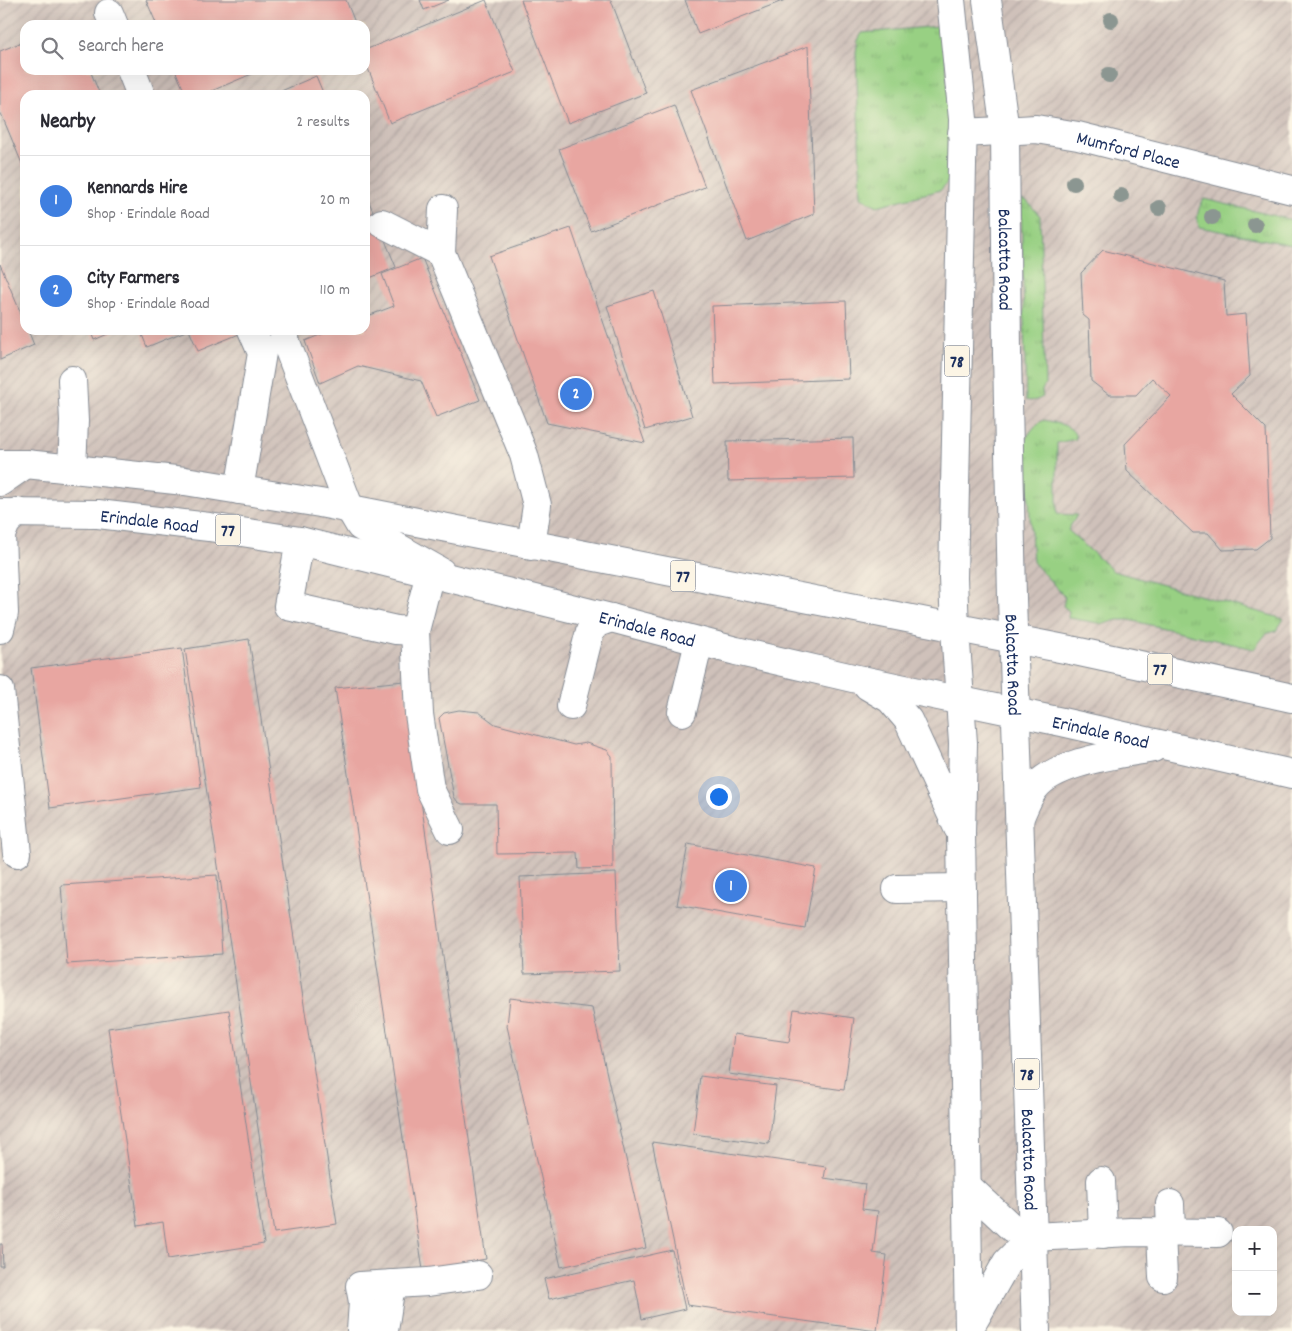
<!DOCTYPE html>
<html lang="en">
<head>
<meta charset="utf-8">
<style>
	body { margin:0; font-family:Dekko,sans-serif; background:#f7f7f7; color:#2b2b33 }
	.controls { position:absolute; right:15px; bottom:15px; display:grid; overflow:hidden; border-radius:10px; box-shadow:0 5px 20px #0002 }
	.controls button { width:45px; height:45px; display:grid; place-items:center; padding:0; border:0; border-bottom:1px solid #e1e1e2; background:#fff; color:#2b2b33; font:25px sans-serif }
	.you { position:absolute; left:718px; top:796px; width:18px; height:18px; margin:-12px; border:4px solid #fff; border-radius:50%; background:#1a73e8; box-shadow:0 0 0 8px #1a73e833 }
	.badge { display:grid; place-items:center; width:32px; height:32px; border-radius:50%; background:#d1495b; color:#fff; font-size:16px; font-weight:700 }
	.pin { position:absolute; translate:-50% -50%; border:2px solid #fff; box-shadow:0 1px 5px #0006 }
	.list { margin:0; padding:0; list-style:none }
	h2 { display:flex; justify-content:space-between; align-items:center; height:65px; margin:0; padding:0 20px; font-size:21px }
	h2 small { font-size:16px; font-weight:400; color:#7c7c81 }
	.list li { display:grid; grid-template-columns:32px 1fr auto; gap:15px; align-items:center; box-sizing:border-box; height:90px; padding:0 20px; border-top:1px solid #e1e1e2 }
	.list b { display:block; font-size:19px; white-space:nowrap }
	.list p { margin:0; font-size:16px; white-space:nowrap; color:#7c7c81 }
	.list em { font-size:16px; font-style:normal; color:#7c7c81 }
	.icon { flex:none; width:28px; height:28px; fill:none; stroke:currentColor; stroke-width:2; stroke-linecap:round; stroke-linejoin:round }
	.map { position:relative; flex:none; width:1292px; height:1331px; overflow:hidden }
	.search { position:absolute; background:#fff; box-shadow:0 5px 20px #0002; left:20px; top:20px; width:350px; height:55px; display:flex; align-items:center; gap:12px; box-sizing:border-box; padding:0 18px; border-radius:15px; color:#7c7c81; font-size:19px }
	.panel { position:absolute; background:#fff; box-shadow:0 5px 20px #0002; left:20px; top:90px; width:350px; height:245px; border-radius:15px }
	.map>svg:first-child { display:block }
	.industrial { fill:url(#industrial-furrows); fill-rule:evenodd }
	.grass { fill:url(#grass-tufts); stroke:#5a8070 }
	.building { fill:#e8a6a1 }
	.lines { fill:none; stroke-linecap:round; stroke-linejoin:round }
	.minor-casing { stroke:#858a92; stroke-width:30 }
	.major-casing { stroke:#858a92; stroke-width:30 }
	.minor { stroke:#fff; stroke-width:28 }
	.major { stroke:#fff; stroke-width:28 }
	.tree { fill:#8b9691 }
	.labels { text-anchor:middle; stroke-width:4.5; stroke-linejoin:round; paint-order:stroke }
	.shield { fill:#fcf5e5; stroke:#5e6a86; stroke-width:1 }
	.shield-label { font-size:18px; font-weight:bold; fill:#1b2f5e }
	.street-label { font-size:19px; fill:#1b2f5e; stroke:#fcf5e5 }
</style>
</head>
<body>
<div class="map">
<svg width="1292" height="1331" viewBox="0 0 1292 1331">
	<defs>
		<pattern id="industrial-furrows" width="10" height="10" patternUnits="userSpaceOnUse" patternTransform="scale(1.25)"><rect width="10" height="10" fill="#cfc1ba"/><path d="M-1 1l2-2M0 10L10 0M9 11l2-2" fill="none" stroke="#b1a6a2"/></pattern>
		<pattern id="grass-tufts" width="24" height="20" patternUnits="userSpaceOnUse" patternTransform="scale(1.25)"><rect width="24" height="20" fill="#98d083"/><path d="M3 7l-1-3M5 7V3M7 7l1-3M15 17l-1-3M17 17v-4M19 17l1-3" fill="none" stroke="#82b374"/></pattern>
	</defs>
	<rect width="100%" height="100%" fill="#fcf5e5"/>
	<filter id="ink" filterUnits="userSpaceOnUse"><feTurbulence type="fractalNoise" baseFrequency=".02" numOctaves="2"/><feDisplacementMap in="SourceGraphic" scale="10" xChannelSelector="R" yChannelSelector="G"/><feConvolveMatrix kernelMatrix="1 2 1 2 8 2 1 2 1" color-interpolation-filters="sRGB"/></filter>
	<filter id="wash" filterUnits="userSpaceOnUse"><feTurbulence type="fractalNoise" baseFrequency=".0096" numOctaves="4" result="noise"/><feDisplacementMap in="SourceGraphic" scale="20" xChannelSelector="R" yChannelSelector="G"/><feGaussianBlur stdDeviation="1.12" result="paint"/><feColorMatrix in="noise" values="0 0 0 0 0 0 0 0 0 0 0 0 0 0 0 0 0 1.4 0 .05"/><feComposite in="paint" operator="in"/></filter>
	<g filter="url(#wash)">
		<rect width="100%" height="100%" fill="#efe4c5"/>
		<!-- industrial -->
		<path class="industrial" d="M0,0h1292v1331h-1292zM25,25h340v45h-340zM25,95h340v235h-340zM1236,1230h37v82h-37z"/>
		<!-- grass -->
		<g class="grass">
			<path d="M939,26l3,2 3,7 7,142 -11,13 -64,16 -16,-9 -5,-145 2,-12 4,-7z"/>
			<path d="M1021,199l6,2 13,15 5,169 -3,5 1,7c-6,3 -11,5 -17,3z"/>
			<path d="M1204,199l88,21v25l-93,-18c-3,-11 -1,-19 5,-28z"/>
			<path d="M1044,420c12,3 31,5 32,19l-19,4v71l20,1 -9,15 45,41 171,48 -8,12 -10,3 -12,15 -125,-29h-12l-13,4 -36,-6 1,-7 -6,-5 2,-9 -32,-35 -8,-122c6,-9 10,-16 19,-20z"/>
		</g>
		<g id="blocks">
			<!-- building -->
			<g class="building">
				<path d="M146,0h200l10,25h-199z"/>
				<path d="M420,0h29l-25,10z"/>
				<path d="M486,0l29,72 -125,51 -25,-62v-11z"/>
				<path d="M521,0h90l35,93 -78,30z"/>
				<path d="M685,0h100l-87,34z"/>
				<path d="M25,41v29h65l10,25h-75v76l-25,-60v-60z"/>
				<path d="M808,46l6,168 -67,27 -56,-151z"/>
				<path d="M175,70h86l-59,25h-16z"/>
				<path d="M316,76l8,19h-52z"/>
				<path d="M674,105l31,82 -114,44 -32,-82z"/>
				<path d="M365,192l31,75 -31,13z"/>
				<path d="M571,228l74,215 -98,-20 -58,-167z"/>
				<path d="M1103,250l121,31 2,35 20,-2 4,62 -19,18 35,35 4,109 -14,11 -33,1 -15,-17h-15l-66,-62 -2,-27 46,-48 -19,-18 -16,17h-27l-18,-14 -2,-61 -6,-5 -2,-42z"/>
				<path d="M422,258l58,142 -44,17 -15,-36 -63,-15 -38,17 -15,-42 27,-11h33v-13l29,-11 -12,-32z"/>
				<path d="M0,264l25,59v7h3l6,15 -34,15z"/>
				<path d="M654,291l38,125 -47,14 -38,-124z"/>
				<path d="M846,301l3,78 -134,5 -3,-78z"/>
				<path d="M90,330h27l-23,10z"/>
				<path d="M140,330h48l-41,17z"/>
				<path d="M189,330h60l-51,21z"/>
				<path d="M853,438l1,40 -126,3 -1,-40z"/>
				<path d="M249,639l88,585 -63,9 -89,-584z"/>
				<path d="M182,648l19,139 -151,21 -19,-140z"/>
				<path d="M404,681l82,578 -63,11 -88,-582z"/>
				<path d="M459,710l20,2 16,12 79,21 12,-2 21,7 5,6 1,112 -34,1 -1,-16 -81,1 -1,-50h-34l-4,-2 -4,-5 -15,-79 5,-5z"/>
				<path d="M688,844l128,24 -11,60 -128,-23z"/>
				<path d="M616,873l4,98 -96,3 -4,-97z"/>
				<path d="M217,875l5,79 -155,10 -6,-79z"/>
				<path d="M510,998l82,10 54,240 -85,19 -54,-241z"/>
				<path d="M794,1009l60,9 -10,72 -115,-16 5,-40 55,8z"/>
				<path d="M229,1010l35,234 -96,15 -5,-37 -25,4 -30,-198z"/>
				<path d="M700,1076l76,10 -7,58 -76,-10z"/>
				<path d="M652,1142l174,25 -2,11 41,6 -3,25 16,2 -5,42 14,2 -10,76 -190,-26z"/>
				<path d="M0,1244h2l1,22h-3z"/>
				<path d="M672,1250l13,59 -43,10 -8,-39 -85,19 -5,-20z"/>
			</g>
		</g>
	</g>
	<g filter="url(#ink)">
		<use href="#blocks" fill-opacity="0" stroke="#858a92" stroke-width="1"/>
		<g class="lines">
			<defs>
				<g id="minor">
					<path d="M109,13l5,12"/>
					<path d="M131,70l10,25"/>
					<path id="s1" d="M962,133l74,-4 42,7 214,54"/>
					<path d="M443,209l-2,44 83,202 13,50 -6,41"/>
					<path d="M382,223l59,30"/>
					<path d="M285,330l-1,7 66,172 10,17 81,46"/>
					<path d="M72,469l2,-48 -2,-41"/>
					<path d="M0,482l26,-18"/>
					<path d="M239,490l23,-137 -10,-23"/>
					<path d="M300,541l-12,65 108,24 19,1"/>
					<path d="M430,573l-15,58 4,83 11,75 20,41"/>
					<path d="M0,629l4,-16 -3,-78 5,-12 11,-11"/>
					<path d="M0,690l17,163"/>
					<path d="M571,706l19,-75 7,-8 14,-5"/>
					<path d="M682,712l17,-70"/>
					<path d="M897,889l65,-1"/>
					<path d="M1101,1181l2,53"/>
					<path d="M967,1186l45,42 20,9 99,-5 87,1"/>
					<path d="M1170,1204l1,29"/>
					<path d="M1161,1233l2,44"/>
					<path d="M969,1329l38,-67 25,-25"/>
					<path d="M361,1331l2,-29 -3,-16 68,-4 50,-7"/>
					<path d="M384,1331l7,-47"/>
				</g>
				<g id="major">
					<path d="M951,0l12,119 -10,459 2,51 8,114 -2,91 8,497"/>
					<path id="s2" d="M987,0l18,131 2,222 5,245 24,733"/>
					<path d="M0,464h26l159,17 135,22 755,148 217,47"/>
					<path id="s3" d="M0,513l98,1 111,13 91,14 311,77 125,33 121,28 205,43 230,52"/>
					<path d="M868,686l22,13 18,21 50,108"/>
					<path d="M1020,817c4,-9 8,-20 14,-28 20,-28 87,-35 119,-41"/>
				</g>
			</defs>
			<!-- minor casing -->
			<use href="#minor" class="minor-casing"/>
			<!-- major casing -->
			<use href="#major" class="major-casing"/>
			<!-- minor -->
			<use href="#minor" class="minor"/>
			<!-- major -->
			<use href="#major" class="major"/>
		</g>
		<!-- trees -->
		<g class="tree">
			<circle cx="1111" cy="20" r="8"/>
			<circle cx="1109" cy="75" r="8"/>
			<circle cx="1074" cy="183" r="8"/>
			<circle cx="1121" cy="196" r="8"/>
			<circle cx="1159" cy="208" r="8"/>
			<circle cx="1212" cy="217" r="8"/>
			<circle cx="1255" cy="225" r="8"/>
		</g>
	</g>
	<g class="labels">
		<!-- shield labels -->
		<g class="shield">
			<rect x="944.5" y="345.5" width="25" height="31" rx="4"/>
			<rect x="215.5" y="514.5" width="25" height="31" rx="4"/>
			<rect x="670.5" y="560.5" width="25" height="31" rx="4"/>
			<rect x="1147.5" y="653.5" width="25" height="31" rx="4"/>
			<rect x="1014.5" y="1058.5" width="25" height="31" rx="4"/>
		</g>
		<g class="shield-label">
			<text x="957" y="367">78</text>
			<text x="228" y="536">77</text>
			<text x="683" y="582">77</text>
			<text x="1160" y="675">77</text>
			<text x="1027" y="1080">78</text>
		</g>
		<!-- street labels -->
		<g class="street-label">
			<text dy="7" stroke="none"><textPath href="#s1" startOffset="169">Mumford Place</textPath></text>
			<text dy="7" stroke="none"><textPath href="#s2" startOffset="261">Balcatta Road</textPath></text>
			<text dy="7" stroke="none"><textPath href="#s3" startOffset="150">Erindale Road</textPath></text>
			<text dy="7" stroke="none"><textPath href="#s3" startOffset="660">Erindale Road</textPath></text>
			<text dy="7" stroke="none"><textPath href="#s2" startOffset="666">Balcatta Road</textPath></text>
			<text dy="7" stroke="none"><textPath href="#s3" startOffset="1125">Erindale Road</textPath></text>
			<text dy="7" stroke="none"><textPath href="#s2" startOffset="1161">Balcatta Road</textPath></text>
		</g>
	</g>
</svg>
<div class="controls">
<button>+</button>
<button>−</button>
</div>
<div class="you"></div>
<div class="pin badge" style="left:731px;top:886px;background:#3f7fe0">1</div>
<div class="pin badge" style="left:576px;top:394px;background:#3f7fe0">2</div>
<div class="search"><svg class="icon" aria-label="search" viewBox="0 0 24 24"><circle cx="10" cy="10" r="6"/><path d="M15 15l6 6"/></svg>Search here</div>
<section class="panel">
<h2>Nearby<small>2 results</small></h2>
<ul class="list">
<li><span class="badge" style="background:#3f7fe0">1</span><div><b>Kennards Hire</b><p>Shop · Erindale Road</p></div><em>20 m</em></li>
<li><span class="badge" style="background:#3f7fe0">2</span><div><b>City Farmers</b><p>Shop · Erindale Road</p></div><em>110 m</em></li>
</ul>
</section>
</div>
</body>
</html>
